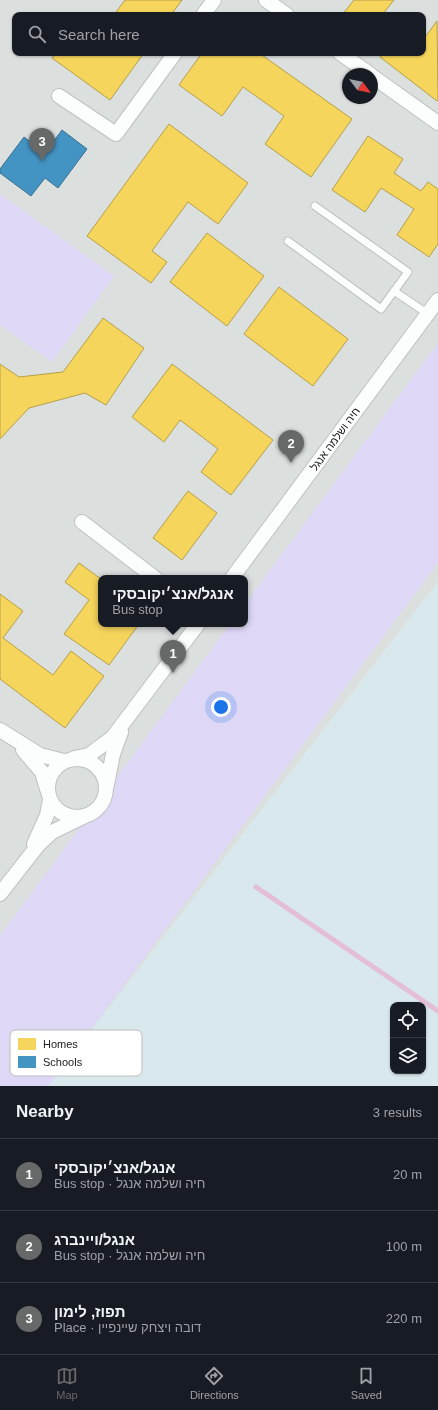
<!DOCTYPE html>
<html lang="en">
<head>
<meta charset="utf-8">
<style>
	body { margin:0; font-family:Arial,Heebo,sans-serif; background:#242831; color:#f1f3f6 }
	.controls { position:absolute; right:12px; bottom:12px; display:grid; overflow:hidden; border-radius:8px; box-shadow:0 1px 3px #0004 }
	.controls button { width:36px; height:36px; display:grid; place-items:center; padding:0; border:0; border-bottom:1px solid #363941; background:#171b24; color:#f1f3f6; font:20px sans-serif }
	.compass { position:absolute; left:342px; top:68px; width:36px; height:36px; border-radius:50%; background:#171b24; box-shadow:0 1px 3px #0004; rotate:122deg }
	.you { position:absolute; left:221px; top:707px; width:14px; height:14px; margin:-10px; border:3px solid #fff; border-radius:50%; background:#1a73e8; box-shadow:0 0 0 6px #1a73e833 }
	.badge { display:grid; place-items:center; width:26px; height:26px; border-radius:50%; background:#676969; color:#fff; font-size:13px; font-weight:700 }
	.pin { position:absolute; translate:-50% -33px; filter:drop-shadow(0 1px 2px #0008) }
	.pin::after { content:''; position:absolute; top:21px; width:14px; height:12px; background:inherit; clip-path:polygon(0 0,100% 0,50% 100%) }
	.popup { position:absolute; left:98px; top:575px; width:150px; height:52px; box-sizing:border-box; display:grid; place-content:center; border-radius:8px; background:#171b24; filter:drop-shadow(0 1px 3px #0005); font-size:13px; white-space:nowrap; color:#9ea1a6 }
	.popup b { font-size:15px; color:#f1f3f6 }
	.popup::after { content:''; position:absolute; left:50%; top:100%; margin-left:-8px; border:8px solid transparent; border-top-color:#171b24 }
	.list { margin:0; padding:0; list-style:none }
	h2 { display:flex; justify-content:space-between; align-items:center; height:52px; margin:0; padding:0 16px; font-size:17px }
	h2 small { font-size:13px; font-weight:400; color:#9ea1a6 }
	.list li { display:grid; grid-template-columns:26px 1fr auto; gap:12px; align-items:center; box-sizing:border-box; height:72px; padding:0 16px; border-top:1px solid #363941 }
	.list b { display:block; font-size:15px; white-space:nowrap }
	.list p { margin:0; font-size:13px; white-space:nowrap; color:#9ea1a6 }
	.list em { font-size:13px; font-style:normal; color:#9ea1a6 }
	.icon { flex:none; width:22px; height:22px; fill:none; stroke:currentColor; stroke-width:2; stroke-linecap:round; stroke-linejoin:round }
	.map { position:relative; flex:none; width:438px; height:1086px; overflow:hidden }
	.search { position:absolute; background:#171b24; box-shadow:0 1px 3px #0004; left:12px; right:12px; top:12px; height:44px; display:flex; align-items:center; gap:10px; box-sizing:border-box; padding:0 14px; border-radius:8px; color:#9ea1a6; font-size:15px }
	.sheet { height:268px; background:#171b24 }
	nav { display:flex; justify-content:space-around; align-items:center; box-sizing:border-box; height:56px; border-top:1px solid #363941; background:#171b24; font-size:11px; color:#9ea1a6 }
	nav a { display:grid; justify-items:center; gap:2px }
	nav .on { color:#676969 }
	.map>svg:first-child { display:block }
	.residential { fill:#dbdfde; fill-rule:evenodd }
	.farmland { fill:#d9e8ec; fill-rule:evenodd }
	.park { fill:#ded8f6 }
	.homes { fill:#f6d55c; stroke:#b69f4a }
	.schools { fill:#4393c3; stroke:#397192 }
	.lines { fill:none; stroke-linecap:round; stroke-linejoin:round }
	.stream { stroke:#e3bed4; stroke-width:5 }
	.lane-casing { stroke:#bfc1c1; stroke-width:9 }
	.street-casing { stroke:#bfc1c1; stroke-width:16 }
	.lane { stroke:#fcfdfd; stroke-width:7 }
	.street { stroke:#fcfdfd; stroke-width:14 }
	.labels { text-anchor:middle; stroke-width:4; stroke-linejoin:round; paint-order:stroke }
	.street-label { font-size:11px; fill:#212121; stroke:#fff }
	.key { fill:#fff; stroke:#bcbcbc; stroke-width:1 }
	.key-label { font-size:11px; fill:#212121 }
</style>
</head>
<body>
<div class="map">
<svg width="438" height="1086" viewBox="0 0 438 1086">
	<rect width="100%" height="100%" fill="#eaf0ef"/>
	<!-- residential -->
	<path class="residential" d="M0,0h438v582l-189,244 -196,260h-53zM15,15h408v38h-408zM348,74h24v24h-24zM101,578h144v46h-144z"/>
	<!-- farmland -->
	<path class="farmland" d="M438,582v504h-390l19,-25zM393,1005h30v66h-30z"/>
	<!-- park -->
	<g class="park">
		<path d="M0,194l114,82 -62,86 -52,-37z"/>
		<path d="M438,343v220l-389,523h-49v-150l230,-312h15v-20z"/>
	</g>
	<!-- homes -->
	<g class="homes">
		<path d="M125,0h57l-11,15h-57z"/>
		<path d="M354,0h40l-12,15h-40z"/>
		<path d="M437,21l1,79 -1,1 -57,-44 3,-4h40v-13z"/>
		<path d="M56,53h88l-34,47 -58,-42z"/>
		<path d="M202,53h57l93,66 -41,58 -46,-33 19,-28 -41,-29 -21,29 -43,-31z"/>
		<path d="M169,124l79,59 -30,41 -30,-22 -36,49 15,11 -16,21 -64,-47z"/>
		<path d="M368,136l35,23 -9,14 27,18 7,-9 10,7v55l-9,13 -32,-22 17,-26 -33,-21 -16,24 -33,-22z"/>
		<path d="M207,233l57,43 -37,50 -57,-44z"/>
		<path d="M279,287l69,52 -35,47 -69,-52z"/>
		<path d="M103,318l41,30 -38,57 -21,-12 -56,15 -29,31v-75l19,13 44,-5z"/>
		<path d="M172,364l101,76 -42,55 -30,-23 17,-23 -38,-29 -16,22 -32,-25z"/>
		<path d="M188,491l29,22 -35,47 -29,-22z"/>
		<path d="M79,563l22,16v45h38l-30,41 -45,-31 25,-34 -24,-18z"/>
		<path d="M0,594l23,17 -20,27 50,37 18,-24 33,25 -39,52 -65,-49z"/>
	</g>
	<!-- schools -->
	<path class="schools" d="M62,130l25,19 -29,39 -13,-10 -14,18 -31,-23v-4l24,-32 21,16z"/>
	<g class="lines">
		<!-- stream -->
		<path class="stream" d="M256,887l182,124"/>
		<defs>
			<g id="lane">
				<path d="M288,241l93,68 27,-37 -93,-66"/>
				<path d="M394,291l34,23"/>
			</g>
			<g id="street">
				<path d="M266,0l21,15"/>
				<path d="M203,15l11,-15"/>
				<path d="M340,53l30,21"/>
				<path d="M372,76l66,47"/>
				<path d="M59,96l57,38 59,-81"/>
				<path d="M82,522l73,56"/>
				<path d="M232,578l206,-278"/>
				<path d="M0,730l40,25 24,6"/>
				<path d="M23,750l19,22 5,17"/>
				<path d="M74,758l15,-3 23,-17 86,-114"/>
				<circle cx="77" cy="788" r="29"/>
				<path d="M107,785l6,-31 8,-22"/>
				<path d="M34,844l13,-29 3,-15"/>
				<path d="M0,894l39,-50 13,-12 31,-15"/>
			</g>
		</defs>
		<!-- lane casing -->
		<use href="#lane" class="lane-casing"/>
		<!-- street casing -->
		<use href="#street" class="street-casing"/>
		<!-- lane -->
		<use href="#lane" class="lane"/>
		<!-- street -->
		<use href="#street" class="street"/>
	</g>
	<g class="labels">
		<!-- street labels -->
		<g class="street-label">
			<text transform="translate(335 439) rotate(-54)" y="4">חיה ושלמה אנגל</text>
		</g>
	</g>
	<!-- legend -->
	<rect x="10" y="1030" width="132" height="46" rx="6" class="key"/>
	<rect x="18" y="1038" width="18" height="12" fill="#f6d55c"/>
	<rect x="18" y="1056" width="18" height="12" fill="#4393c3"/>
	<g class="key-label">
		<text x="43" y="1048">Homes</text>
		<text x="43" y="1066">Schools</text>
	</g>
</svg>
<div class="controls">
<button><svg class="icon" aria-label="locate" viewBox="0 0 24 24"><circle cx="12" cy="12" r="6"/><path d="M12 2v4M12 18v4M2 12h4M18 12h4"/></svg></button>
<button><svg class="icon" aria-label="layers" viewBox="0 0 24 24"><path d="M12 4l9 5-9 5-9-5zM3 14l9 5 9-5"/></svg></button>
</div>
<svg class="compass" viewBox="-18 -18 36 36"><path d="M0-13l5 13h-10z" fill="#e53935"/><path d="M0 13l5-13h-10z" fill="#9ea1a6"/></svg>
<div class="you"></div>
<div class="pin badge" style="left:173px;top:673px">1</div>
<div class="popup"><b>אנגל/אנצ׳יקובסקי</b>Bus stop</div>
<div class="pin badge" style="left:291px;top:463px">2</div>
<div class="pin badge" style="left:42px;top:161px">3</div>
<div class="search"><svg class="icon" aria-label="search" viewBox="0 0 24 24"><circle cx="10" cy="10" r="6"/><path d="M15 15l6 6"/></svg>Search here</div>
</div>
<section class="sheet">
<h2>Nearby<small>3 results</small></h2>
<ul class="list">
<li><span class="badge">1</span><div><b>אנגל/אנצ׳יקובסקי</b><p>Bus stop · חיה ושלמה אנגל</p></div><em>20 m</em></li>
<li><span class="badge">2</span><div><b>אנגל/ויינברג</b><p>Bus stop · חיה ושלמה אנגל</p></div><em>100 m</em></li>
<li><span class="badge">3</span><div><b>תפוז, לימון</b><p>Place · דובה ויצחק שיינפיין</p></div><em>220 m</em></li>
</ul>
</section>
<nav>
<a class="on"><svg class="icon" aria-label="map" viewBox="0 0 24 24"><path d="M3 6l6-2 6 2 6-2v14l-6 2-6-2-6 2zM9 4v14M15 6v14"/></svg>Map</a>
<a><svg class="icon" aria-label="directions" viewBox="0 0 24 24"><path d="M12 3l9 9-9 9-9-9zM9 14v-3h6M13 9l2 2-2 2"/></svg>Directions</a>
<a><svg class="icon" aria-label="saved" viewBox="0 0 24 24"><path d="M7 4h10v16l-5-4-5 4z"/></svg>Saved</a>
</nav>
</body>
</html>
